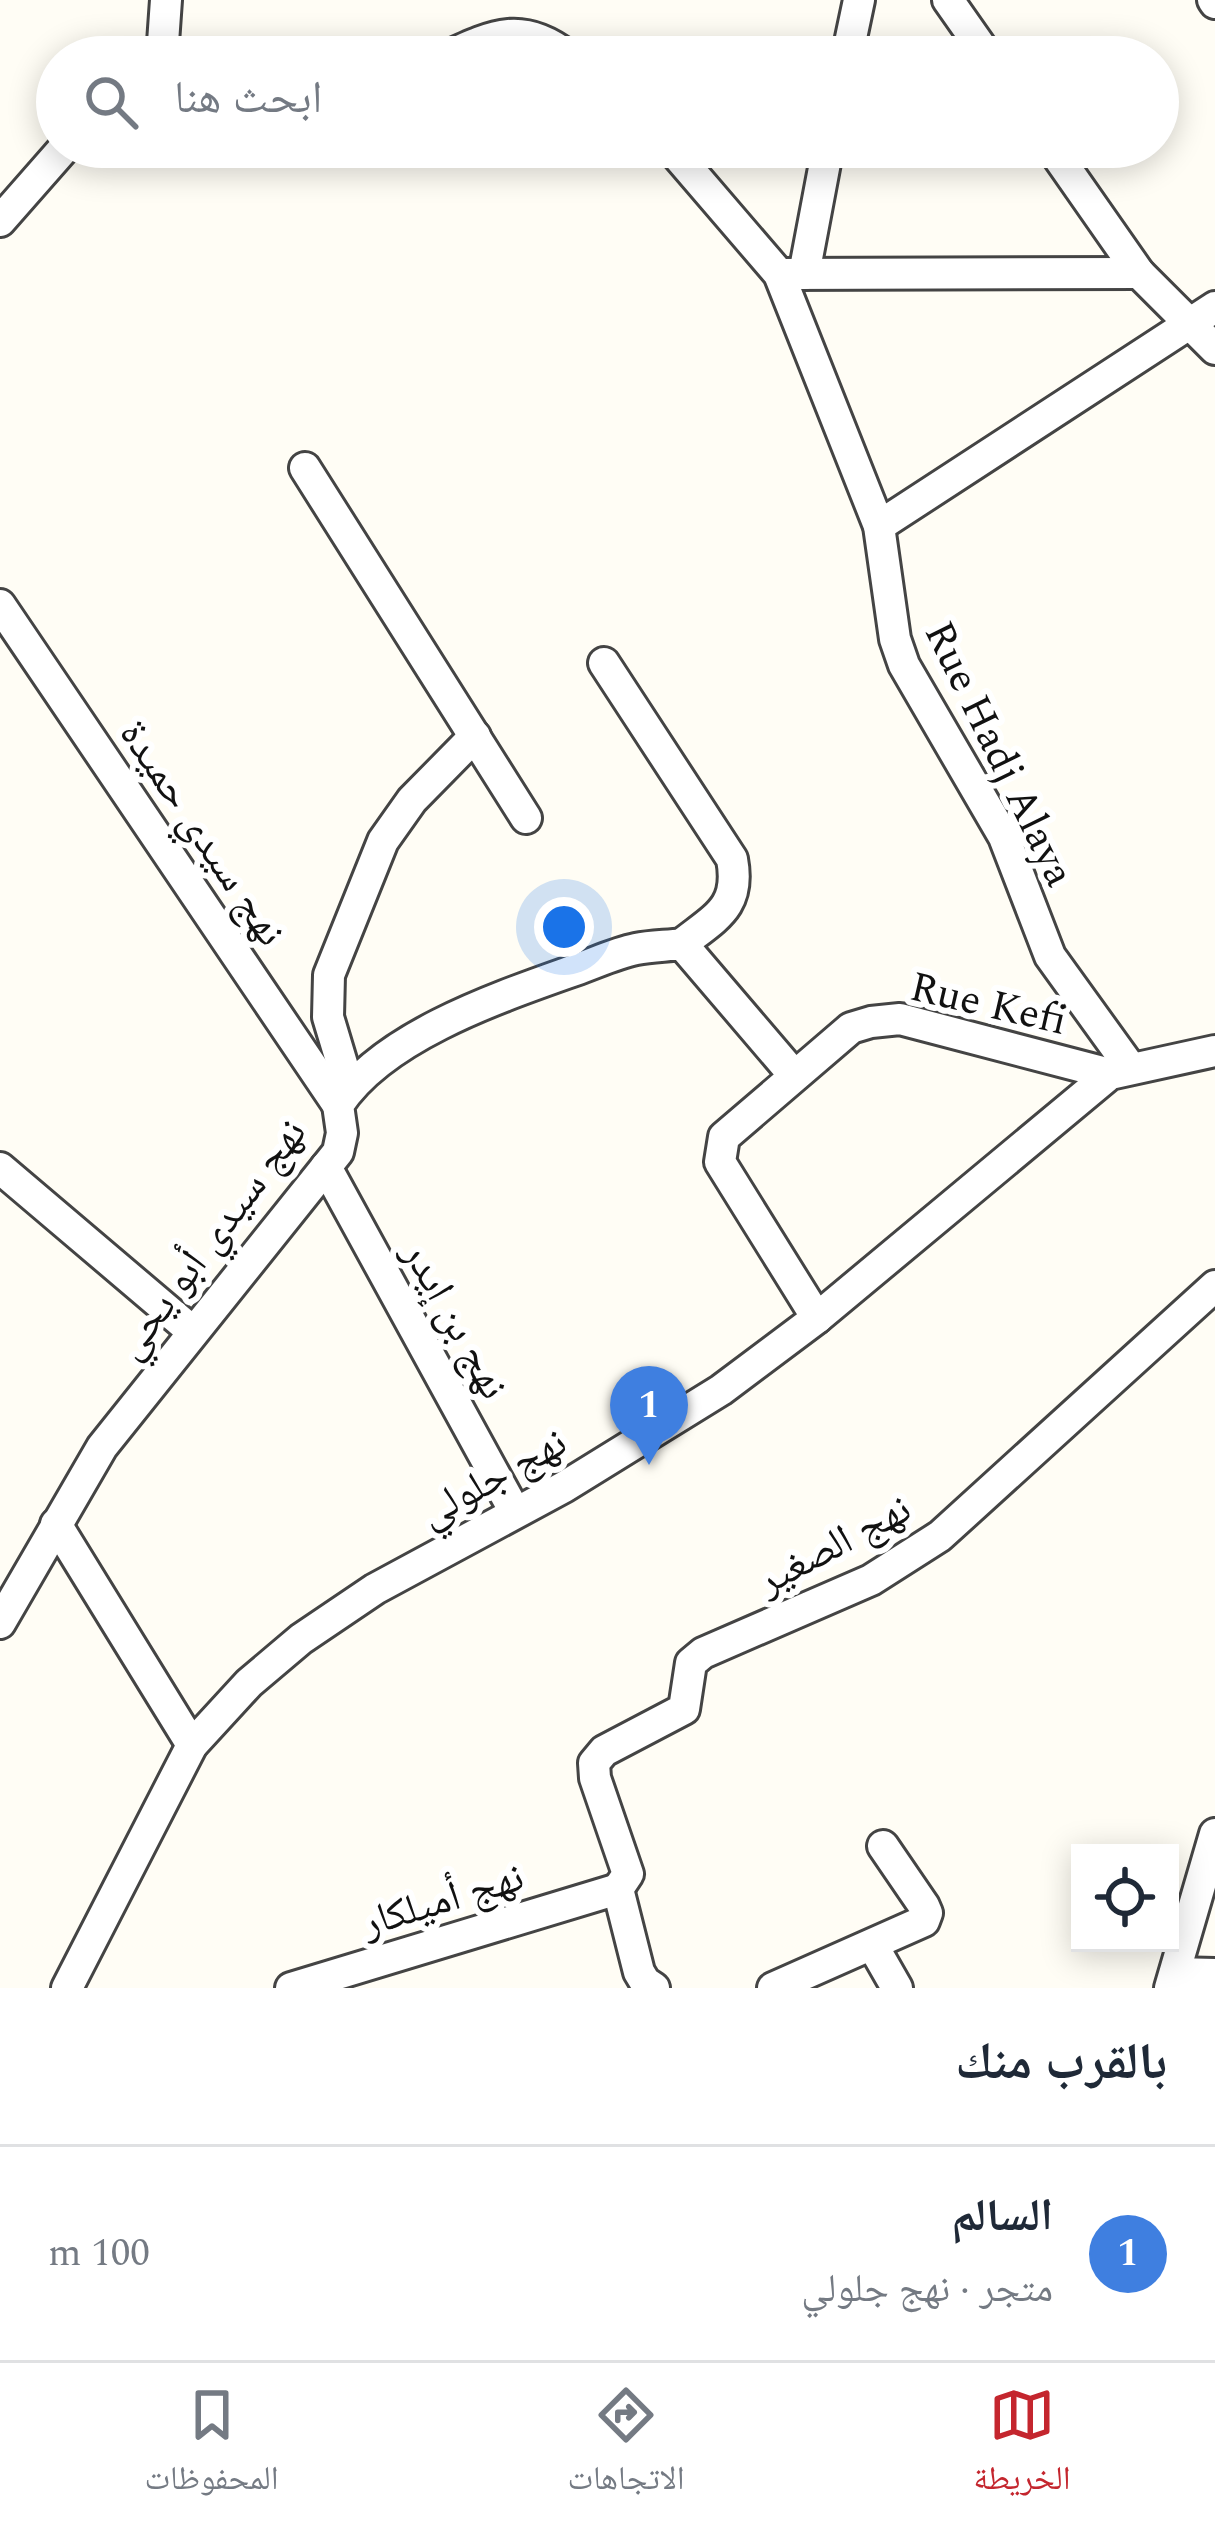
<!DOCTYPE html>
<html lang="ar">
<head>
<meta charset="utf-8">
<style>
	body { margin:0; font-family:Spectral,"Noto Naskh Arabic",serif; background:#f6f6f7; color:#1f2937; direction:rtl }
	.controls { position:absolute; right:36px; bottom:36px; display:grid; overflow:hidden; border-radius:0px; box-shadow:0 6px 30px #0003 }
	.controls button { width:108px; height:108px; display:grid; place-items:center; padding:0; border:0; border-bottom:3px solid #e0e1e3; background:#fff; color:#1f2937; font:60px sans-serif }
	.you { position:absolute; left:564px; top:927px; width:42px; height:42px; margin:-30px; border:9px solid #fff; border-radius:50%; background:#1a73e8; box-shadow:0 0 0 18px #1a73e833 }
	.badge { display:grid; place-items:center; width:78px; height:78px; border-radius:50%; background:#c4262e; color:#fff; font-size:39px; font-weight:700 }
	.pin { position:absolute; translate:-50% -99px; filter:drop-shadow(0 3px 6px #0008) }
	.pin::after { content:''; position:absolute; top:63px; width:42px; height:36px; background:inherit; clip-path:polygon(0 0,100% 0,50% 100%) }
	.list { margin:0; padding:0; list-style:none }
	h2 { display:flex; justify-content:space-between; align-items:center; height:156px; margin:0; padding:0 48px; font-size:51px }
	h2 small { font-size:39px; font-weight:400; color:#747a83 }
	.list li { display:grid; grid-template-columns:78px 1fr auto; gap:36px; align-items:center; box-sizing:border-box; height:216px; padding:0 48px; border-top:3px solid #e0e1e3 }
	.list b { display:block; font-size:45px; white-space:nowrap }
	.list p { margin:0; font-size:39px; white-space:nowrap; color:#747a83 }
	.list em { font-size:39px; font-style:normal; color:#747a83 }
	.icon { flex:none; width:66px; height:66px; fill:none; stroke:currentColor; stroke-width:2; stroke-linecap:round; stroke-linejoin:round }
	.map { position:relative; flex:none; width:1215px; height:1988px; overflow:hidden; direction:ltr }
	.search { position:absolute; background:#fff; box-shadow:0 6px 30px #0003; left:36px; right:36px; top:36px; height:132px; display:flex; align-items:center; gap:30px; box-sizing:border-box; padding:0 42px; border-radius:66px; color:#747a83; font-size:45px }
	.sheet { height:372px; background:#fff }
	nav { display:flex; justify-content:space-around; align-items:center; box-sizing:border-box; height:168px; border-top:3px solid #e0e1e3; background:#fff; font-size:33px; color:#747a83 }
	nav a { display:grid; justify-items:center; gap:6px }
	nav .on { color:#c4262e }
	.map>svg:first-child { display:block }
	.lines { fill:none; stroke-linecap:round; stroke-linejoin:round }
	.street-casing { stroke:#444; stroke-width:36 }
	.street { stroke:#fff; stroke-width:30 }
	.labels { text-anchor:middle; stroke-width:12; stroke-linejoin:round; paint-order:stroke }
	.street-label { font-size:42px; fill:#111; stroke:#fff }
</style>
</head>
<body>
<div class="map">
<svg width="1215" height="1988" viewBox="0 0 1215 1988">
	<rect width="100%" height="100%" fill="#fffdf5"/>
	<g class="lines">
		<defs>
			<g id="street">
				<path d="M948,0l40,57"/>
				<path d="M1213,0l2,3"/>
				<path d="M162,57l4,-57"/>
				<path d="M446,57c49,-23 77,-36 123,0"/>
				<path d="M847,57l12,-57"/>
				<path d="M670,147l109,127 100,252 16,113 9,26 100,172 46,119 80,111"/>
				<path d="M1051,147l88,126 76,76"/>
				<path d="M0,221l65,-74"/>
				<path d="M779,274l360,-1"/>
				<path d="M804,274l24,-127"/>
				<path d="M305,468l221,350"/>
				<path d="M879,526l336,-219"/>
				<path d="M0,605l338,500"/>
				<path d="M604,663l128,196c9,48 -16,58 -50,85"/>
				<path d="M349,1087l-21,-70 1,-42 54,-134 29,-41 63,-64"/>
				<path d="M326,1167l189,345"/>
				<path d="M0,1168l192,163"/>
				<path d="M817,1318l-97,-156 4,-25 127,-109 20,-6 29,-3 210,55"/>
				<path d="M56,1524l136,221"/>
				<path d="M0,1623l102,-176 236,-295 4,-19 -4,-28c45,-69 161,-108 237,-135 20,-7 41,-17 61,-21 15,-3 31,-3 46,-5l111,130"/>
				<path d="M618,1889l10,-15 -33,-96 -1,-15 10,-12 80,-42 7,-46 12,-10 168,-73 69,-44 275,-250"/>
				<path d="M618,1889l21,83 6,10 9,6"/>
				<path d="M873,1946l24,42"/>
				<path d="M1175,1973l40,1"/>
				<path d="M67,1988l125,-243 57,-62 52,-44 74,-50 189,-102 157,-97 96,-72 293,-244 105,-23"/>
				<path d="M291,1988l327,-99"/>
				<path d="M773,1988l151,-67 3,-8 -3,-7 -41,-60"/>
				<path d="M1170,1988l45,-154"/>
			</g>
		</defs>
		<!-- street casing -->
		<use href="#street" class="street-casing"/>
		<!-- street -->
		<use href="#street" class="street"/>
	</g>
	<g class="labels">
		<!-- street labels -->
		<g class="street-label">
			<text transform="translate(1001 753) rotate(64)" y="15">Rue Hadj Alaya</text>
			<text transform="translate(204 832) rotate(56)" y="15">نهج سيدي حميدة</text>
			<text transform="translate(989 1002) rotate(13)" y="15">Rue Kefi</text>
			<text transform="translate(209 1238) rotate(-53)" y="15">نهج سيدي أبو يحي</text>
			<text transform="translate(457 1319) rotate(61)" y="15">نهج بن إيدر</text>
			<text transform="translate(492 1476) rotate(-29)" y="15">نهج جلولي</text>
			<text transform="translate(833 1543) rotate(-28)" y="15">نهج الصغير</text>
			<text transform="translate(442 1898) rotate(-17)" y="15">نهج أميلكار</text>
		</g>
	</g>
</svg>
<div class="controls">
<button><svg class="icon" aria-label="locate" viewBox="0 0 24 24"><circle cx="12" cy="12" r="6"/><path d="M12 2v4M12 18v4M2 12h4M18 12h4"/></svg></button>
</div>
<div class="you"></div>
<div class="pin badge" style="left:649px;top:1465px;background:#3f7fe0">1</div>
<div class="search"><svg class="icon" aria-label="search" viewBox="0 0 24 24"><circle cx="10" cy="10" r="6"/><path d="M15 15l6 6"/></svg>ابحث هنا</div>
</div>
<section class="sheet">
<h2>بالقرب منك<small></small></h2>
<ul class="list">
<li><span class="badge" style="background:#3f7fe0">1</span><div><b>السالم</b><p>متجر · نهج جلولي</p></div><em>100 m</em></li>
</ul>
</section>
<nav>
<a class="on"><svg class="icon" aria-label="map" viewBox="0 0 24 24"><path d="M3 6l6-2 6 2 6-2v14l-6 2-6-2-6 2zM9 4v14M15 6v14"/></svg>الخريطة</a>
<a><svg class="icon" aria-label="directions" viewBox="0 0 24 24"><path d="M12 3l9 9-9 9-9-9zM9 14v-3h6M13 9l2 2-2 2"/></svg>الاتجاهات</a>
<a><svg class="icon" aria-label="saved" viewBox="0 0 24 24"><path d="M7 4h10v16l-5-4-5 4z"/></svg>المحفوظات</a>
</nav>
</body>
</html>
